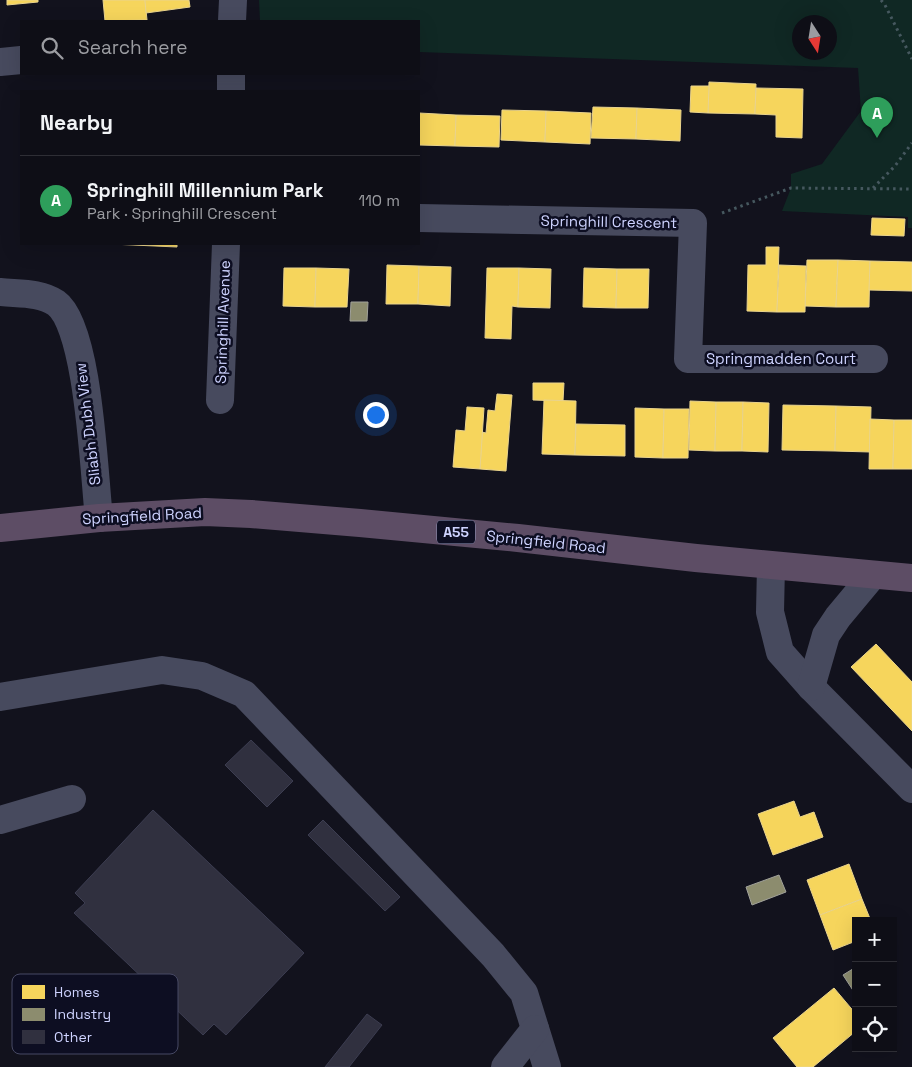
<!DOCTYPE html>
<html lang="en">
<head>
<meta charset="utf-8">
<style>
	body { margin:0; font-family:"Space Grotesk",sans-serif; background:#1c1c23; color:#f1f3f6 }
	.controls { position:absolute; right:15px; bottom:15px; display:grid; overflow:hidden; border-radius:0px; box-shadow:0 5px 20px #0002 }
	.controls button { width:45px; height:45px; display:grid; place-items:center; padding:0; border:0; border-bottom:1px solid #2e2e35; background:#0e0e16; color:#f1f3f6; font:25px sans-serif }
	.compass { position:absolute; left:792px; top:15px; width:45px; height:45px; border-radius:50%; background:#0e0e16; box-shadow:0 5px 20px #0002; rotate:168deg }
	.you { position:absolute; left:375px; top:414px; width:18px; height:18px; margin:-12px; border:4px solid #fff; border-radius:50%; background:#1a73e8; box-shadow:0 0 0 8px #1a73e833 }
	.badge { display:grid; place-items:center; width:32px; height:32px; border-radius:50%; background:#8c8fb0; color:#fff; font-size:16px; font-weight:700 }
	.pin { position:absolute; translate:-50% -41px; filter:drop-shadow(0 1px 2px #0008) }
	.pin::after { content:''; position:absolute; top:26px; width:18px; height:15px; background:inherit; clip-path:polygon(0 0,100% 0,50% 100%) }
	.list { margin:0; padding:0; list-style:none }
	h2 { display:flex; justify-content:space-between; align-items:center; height:65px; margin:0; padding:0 20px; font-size:21px }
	h2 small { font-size:16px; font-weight:400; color:#9b9ca1 }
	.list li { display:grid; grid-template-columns:32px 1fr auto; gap:15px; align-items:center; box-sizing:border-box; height:90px; padding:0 20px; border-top:1px solid #2e2e35 }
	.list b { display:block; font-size:19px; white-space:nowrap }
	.list p { margin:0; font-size:16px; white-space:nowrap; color:#9b9ca1 }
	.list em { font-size:16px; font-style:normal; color:#9b9ca1 }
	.icon { flex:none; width:28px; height:28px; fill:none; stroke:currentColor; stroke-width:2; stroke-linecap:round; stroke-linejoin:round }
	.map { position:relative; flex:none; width:912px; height:1067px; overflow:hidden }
	.search { position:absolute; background:#0e0e16; box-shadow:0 5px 20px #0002; left:20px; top:20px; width:400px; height:55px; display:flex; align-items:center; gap:12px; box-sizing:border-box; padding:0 18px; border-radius:0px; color:#9b9ca1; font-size:19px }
	.panel { position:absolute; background:#0e0e16; box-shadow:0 5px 20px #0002; left:20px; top:90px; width:400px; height:155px; border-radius:0px }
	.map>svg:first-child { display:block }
	.green { fill:#102824; fill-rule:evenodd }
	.homes { fill:#f6d55c; stroke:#ead48d }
	.industry { fill:#8c8c6e; stroke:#a0a19a }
	.building { fill:#30303f; stroke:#3c3d51 }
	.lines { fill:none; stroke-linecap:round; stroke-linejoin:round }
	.path { stroke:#46585f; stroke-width:3; stroke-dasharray:2.5 4; stroke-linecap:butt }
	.minor { stroke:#474a5e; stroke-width:28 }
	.highway { stroke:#5d4d65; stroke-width:28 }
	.labels { text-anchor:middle; stroke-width:5; stroke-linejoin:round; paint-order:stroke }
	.shield { fill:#0d0e22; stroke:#9498bd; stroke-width:1 }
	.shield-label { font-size:14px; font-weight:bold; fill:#ced3ff }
	.street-label { font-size:15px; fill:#ced3ff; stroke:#0d0e22 }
	.key { fill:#0d0e22; stroke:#474964; stroke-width:1 }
	.key-label { font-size:14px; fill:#ced3ff }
</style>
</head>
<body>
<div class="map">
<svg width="912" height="1067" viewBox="0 0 912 1067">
	<rect width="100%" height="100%" fill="#12121d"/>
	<!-- green -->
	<path class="green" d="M259,0h653v228h-4v-11l-126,-6 9,-23v-14l31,-10 39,-53 -3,-43 -439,-16v-31h-159zM830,22v30h-30v-30z"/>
	<!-- homes -->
	<g class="homes">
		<path d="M7,0h31v2l-31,3z"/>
		<path d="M103,0h42l2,20 -42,1z"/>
		<path d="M145,0h44l1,7 -44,6z"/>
		<path d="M709,82l47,2 -1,30 -47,-1z"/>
		<path d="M691,86h18l-1,27 -18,-1z"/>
		<path d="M756,88l47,1 -1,49 -26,-1v-22l-21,-1z"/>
		<path d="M593,107l44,1 -1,31 -45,-1z"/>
		<path d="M637,108l44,2 -1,31 -44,-2z"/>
		<path d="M502,110l44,1 -1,31 -44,-2z"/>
		<path d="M546,111l45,2 -1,31 -45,-2z"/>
		<path d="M419,113l37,2 -1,31 -36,-1z"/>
		<path d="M456,115l44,1 -1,31 -44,-1z"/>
		<path d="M872,218l33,1 -1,17 -33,-1z"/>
		<path d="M111,244h66v3z"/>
		<path d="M766,247h13l-2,65 -30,-1 1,-46h18z"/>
		<path d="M807,260h31l-2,47 -31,-1z"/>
		<path d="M838,260l32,1 -1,46h-33z"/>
		<path d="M870,261l42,1v29l-43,-1z"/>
		<path d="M387,265l32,1 -1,38h-32z"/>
		<path d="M779,265l27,1 -1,46h-28z"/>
		<path d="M419,266l32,1 -1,39 -32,-2z"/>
		<path d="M284,268h32l-1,39 -32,-1z"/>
		<path d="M316,268l33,1 -2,38h-32z"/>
		<path d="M487,268h32l-1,39 -6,-1 -1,33 -26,-1z"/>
		<path d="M519,268l32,1 -1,39 -32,-1z"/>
		<path d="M584,268l33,1 -1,39 -33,-1z"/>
		<path d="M617,269h32l-1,39h-32z"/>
		<path d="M533,383h31l-1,18 -30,-1z"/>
		<path d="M497,394l15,1 -6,76 -26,-2 2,-37 4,1 2,-23 7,1z"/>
		<path d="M544,400l32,1 -1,54 -33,-1z"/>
		<path d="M690,401l26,1 -1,49 -26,-1z"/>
		<path d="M716,402h27l-1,49h-27z"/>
		<path d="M743,402l26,1 -1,49 -26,-1z"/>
		<path d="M783,405l53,1 -1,45 -53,-1z"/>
		<path d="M836,406l35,1 -1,45 -35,-1z"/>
		<path d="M467,407l17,1 -4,61 -27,-2 3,-37 9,1z"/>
		<path d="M635,408l29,1 -1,49 -28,-1z"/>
		<path d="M664,409h25l-1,49h-25z"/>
		<path d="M870,419l24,1 -1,49h-24z"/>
		<path d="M894,420h18v49h-19z"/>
		<path d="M576,424l49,1v31l-50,-1z"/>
		<path d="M876,644l36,38v49l-61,-64z"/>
		<path d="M794,801l6,16 14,-5 9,25 -50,18 -15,-41z"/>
		<path d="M849,864l13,35 -42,16 -13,-35z"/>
		<path d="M862,899l9,22h-15v20l-23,9 -13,-35z"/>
		<path d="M834,988l22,26v17l-43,36h-16l-24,-29z"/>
	</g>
	<!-- industry -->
	<g class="industry">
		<path d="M351,302h17l-1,19h-17z"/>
		<path d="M779,875l7,17 -34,13 -6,-18z"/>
		<path d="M856,967v28l-13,-20z"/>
	</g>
	<!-- building -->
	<g class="building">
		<path d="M251,740l42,41 -26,26 -42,-42z"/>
		<path d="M153,810l151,143 -78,82 -12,-11 -11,11 -129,-122 11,-10 -10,-10z"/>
		<path d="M323,820l77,77 -15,14 -77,-76z"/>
		<path d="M367,1014l15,11 -33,42h-24z"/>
	</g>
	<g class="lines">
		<!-- path -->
		<g class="path">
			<path d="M881,0l4,5 27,54"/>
			<path d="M873,188l22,-22 17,-23"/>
			<path d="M722,213l69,-25 121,1"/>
		</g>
		<!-- minor -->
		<g class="minor">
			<path d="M232,21l1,-21"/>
			<path d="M0,62l21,-2"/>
			<path d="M231,91v-17"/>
			<path d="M419,218l274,5 -5,136h186"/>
			<path d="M0,292c19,2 40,0 56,11 33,23 38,173 43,215"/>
			<path d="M220,400l6,-156"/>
			<path d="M771,566l-1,46 10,40 31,35 101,102"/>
			<path d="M811,687l15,-52 12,-18 35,-42"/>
			<path d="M0,697l162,-27 40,6 42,18 249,261 31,38 23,74"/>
			<path d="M0,820l72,-21"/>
			<path d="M505,1067l30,-38"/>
		</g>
		<!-- highway -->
		<path class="highway" d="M0,528l99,-10 106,-6 46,2 109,9 158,15 178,20 216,20"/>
	</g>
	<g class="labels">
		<!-- shield labels -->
		<rect class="shield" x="437" y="520.5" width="38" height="23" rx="4"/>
		<g class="shield-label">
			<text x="456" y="537">A55</text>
		</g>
		<!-- street labels -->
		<g class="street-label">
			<text transform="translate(609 222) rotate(1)" y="5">Springhill Crescent</text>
			<text transform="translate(223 322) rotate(-88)" y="5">Springhill Avenue</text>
			<text x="781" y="364">Springmadden Court</text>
			<text transform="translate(88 424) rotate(-97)" y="5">Sliabh Dubh View</text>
			<text transform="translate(142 516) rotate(-3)" y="5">Springfield Road</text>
			<text transform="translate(546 542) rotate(6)" y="5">Springfield Road</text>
		</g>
	</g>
	<!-- legend -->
	<rect x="12" y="974" width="166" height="80" rx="8" class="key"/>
	<rect x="22" y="985" width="23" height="14" fill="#f6d55c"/>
	<rect x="22" y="1008" width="23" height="13" fill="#8c8c6e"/>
	<rect x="22" y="1030" width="23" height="14" fill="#30303f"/>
	<g class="key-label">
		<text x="54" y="997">Homes</text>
		<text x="54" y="1019">Industry</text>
		<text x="54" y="1042">Other</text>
	</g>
</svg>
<div class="controls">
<button>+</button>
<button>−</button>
<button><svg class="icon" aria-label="locate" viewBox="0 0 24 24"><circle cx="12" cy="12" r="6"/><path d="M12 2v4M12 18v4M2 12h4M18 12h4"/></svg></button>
</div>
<svg class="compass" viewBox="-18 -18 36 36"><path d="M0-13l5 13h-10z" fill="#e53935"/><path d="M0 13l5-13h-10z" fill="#9b9ca1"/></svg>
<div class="you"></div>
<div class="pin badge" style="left:877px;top:138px;background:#2e9e5b">A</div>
<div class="search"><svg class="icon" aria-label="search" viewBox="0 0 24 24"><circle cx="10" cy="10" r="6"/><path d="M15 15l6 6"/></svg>Search here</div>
<section class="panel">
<h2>Nearby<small></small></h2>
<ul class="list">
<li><span class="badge" style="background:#2e9e5b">A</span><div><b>Springhill Millennium Park</b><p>Park · Springhill Crescent</p></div><em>110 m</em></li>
</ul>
</section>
</div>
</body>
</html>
